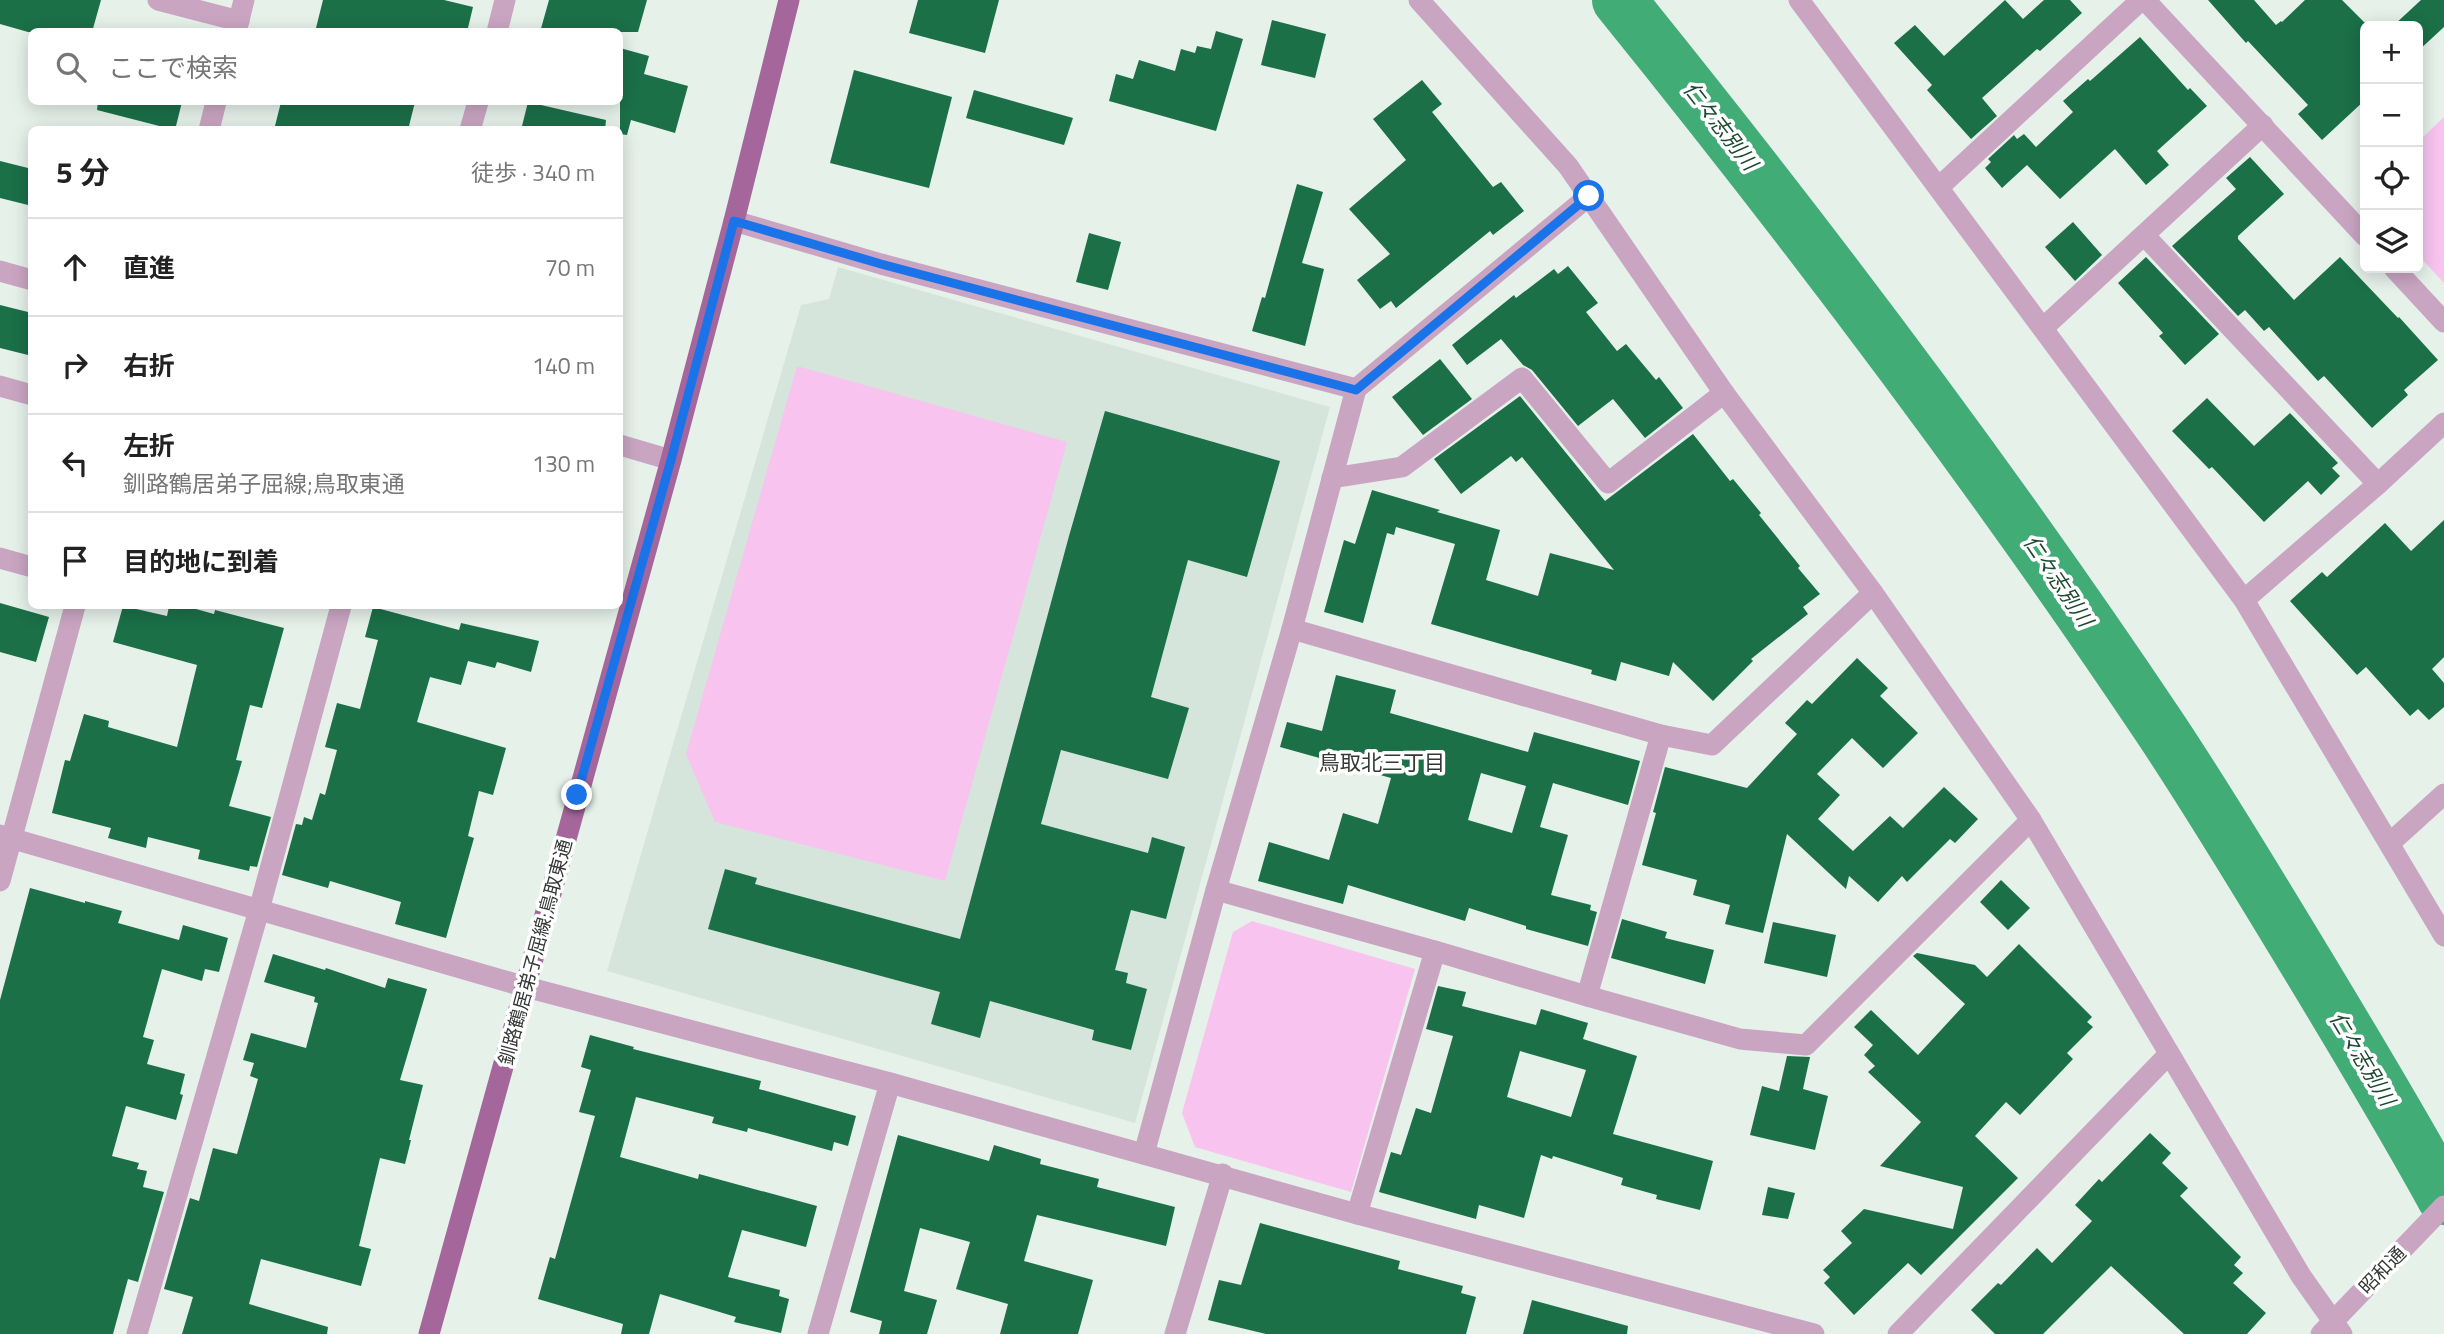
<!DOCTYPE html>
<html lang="ja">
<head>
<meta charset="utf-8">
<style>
	body { margin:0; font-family:"Titillium Web","Noto Sans JP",sans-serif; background:#f2f2f2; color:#222 }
	.controls { position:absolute; right:21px; top:21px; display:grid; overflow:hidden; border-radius:10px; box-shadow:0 4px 18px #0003 }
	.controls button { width:63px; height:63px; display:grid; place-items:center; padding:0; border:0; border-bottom:2px solid #e0e0e0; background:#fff; color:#222; font:35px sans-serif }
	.stop { position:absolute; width:21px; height:21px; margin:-16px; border:5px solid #1a73e8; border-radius:50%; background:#fff }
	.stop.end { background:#1a73e8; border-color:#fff; box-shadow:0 2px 7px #0008 }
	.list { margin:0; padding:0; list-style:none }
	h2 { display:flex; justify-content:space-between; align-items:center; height:91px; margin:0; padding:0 28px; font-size:30px }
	h2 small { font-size:23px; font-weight:400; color:#767676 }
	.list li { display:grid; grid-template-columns:46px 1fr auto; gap:21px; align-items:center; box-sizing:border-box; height:98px; padding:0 28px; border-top:2px solid #e0e0e0 }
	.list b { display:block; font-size:26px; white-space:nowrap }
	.list p { margin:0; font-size:23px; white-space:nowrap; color:#767676 }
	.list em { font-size:23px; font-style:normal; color:#767676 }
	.icon { flex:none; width:38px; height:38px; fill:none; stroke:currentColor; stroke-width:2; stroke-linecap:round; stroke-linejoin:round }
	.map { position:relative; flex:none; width:2444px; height:1334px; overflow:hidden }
	.search { position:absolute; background:#fff; box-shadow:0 4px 18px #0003; left:28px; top:28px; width:595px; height:77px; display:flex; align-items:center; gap:18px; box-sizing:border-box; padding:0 24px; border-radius:10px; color:#767676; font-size:26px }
	.panel { position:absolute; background:#fff; box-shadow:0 4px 18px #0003; left:28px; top:126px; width:595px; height:483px; border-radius:10px }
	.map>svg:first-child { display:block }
	.built { fill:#d5e5db }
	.green { fill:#f8c3ee }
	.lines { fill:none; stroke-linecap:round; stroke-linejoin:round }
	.river { stroke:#42ac77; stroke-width:54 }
	.building { fill:#1b7048; fill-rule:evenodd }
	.minor { stroke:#c9a5c2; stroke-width:21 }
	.major { stroke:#a5669b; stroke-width:21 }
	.route { stroke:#1a73e8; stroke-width:9 }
	.labels { text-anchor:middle; stroke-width:7; stroke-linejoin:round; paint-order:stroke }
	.street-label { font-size:19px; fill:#343835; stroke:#fff }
	.water-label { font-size:21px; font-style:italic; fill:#1d4831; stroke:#fff }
	.neighbourhood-label { font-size:21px; fill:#343835; stroke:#fff }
</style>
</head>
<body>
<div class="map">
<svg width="2444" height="1334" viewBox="0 0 2444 1334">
	<rect width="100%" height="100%" fill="#e6f1ea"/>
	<!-- built -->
	<path class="built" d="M838,267l492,140 -195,716 -528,-152 194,-666 28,-6z"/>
	<!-- green -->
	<g class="green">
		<path d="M2444,117v166l-26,-28v-113z"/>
		<path d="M797,366l270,76 -122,439 -230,-59 -29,-68z"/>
		<path d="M1252,921l163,48 -64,223 -156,-45 -13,-34 51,-181z"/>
	</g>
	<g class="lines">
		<!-- river -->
		<path class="river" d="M1619,0c190,235 373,477 541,728 54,81 104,165 155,249 44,73 88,146 129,221"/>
	</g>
	<!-- building -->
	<g class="building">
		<path d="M0,0h101l-9,32h-64l-28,-8z"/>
		<path d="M323,0h121l29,7 -6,25h-152z"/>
		<path d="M549,0h98l-9,32h-98z"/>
		<path d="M918,0h81l-14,53 -76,-20z"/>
		<path d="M2005,0l18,19 21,-19h26l12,13 -42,38 -3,-2 -55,49 15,18 -26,23 -44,-49 5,-5 -38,-42 21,-18 29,31z"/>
		<path d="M2208,0h46l22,25 5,-4 1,1 23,-22h37l23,23v77l-43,40 -24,-26 10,-9 -60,-64 -2,2z"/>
		<path d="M2421,0h23v27l-26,24v-25h-25z"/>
		<path d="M1272,20l54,14 -11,44 -54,-13z"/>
		<path d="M1216,31l27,8 -27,92 -107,-30 7,-27 17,5 6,-19 36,11 6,-22 14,4 2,-7 14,3z"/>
		<path d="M2140,37l48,53 2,-2 17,18 -50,45 12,14 -23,20 -31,-36 -55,50 -33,-34 -25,23 -17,-20 6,-6 -3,-3 26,-24 3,4 7,-5 12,13 37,-35 -10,-11 25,-22 2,2z"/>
		<path d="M620,48l29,8 -5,18 44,12 -13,47 -44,-13 -4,15 -7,-1z"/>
		<path d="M854,70l98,27 -23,91 -99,-25z"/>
		<path d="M1422,80l20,24 -10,8 61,75 8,-5 23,29 -31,24 -3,-4 -94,77 -5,-7 -11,8 -23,-29 33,-26 -41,-45 57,-49 -33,-41z"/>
		<path d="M974,90l99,28 -9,27 -98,-27z"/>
		<path d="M98,102h84l-7,28 -78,-20z"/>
		<path d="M281,102h134l-7,28h-134z"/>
		<path d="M528,102l78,18 -1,10h-84z"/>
		<path d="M2250,157l34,37 -46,42v3l56,61 46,-43 58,61 1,-1 39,43 -34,30 4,5 -36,33 -48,-52 -6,5 -49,-54 -5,4 -19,-21 -7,6 -66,-70 64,-57 -10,-11z"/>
		<path d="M0,161l32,8v37l-32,-8z"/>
		<path d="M1297,184l26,8 -21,71 22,6 -19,77 -53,-15 10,-34 3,1z"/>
		<path d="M2073,222l29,33 -27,26 -30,-34z"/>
		<path d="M1089,233l32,9 -13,48 -32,-8z"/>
		<path d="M2146,257l73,77 -34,31 -26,-29 4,-3 -45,-50z"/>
		<path d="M1568,266l30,37 -12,9 31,39 9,-7 30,36 3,-3 24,31 -38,30 -32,-39 -35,27 -46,-56 -9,-5 -22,-26 -34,26 -15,-20 62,-50 2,3 38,-29 4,5z"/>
		<path d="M0,305l32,8v43l-32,-8z"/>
		<path d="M1440,359l32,40 -49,36 -31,-38z"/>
		<path d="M1520,396l85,105 88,-67 37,47 3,-2 28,34 -2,2 41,51 -2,2 22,26 -17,13 5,7 -57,45 2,2 -40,40 -40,-39 -4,14 -48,-14 -5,19 -25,-7 1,-4 -161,-46 24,-80 -59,-17 -2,8 -7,-2 -24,90 -39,-11 20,-72 11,4 17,-54 68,20 -3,2 63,18 -14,50 52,16 12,-43 64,17 -92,-113 -6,5 -5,-6 -50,38 -27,-35z"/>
		<path d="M2207,398l47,48 36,-33 48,50 -6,5 8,8 -19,19 -13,-14 -44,41 -52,-55 -3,2 -37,-38z"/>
		<path d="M1105,411l175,50 -33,116 -59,-17 -37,137 38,11 -21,71 -107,-29 -20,74 107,29 4,-16 33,10 -19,72 -35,-9 -16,60 13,3 -2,10 21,6 -16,61 -39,-10 2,-10 -104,-29 -10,37 -49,-14 9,-32 -232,-63 17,-60 32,9 -2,6 205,55 109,-403z"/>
		<path d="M2444,520v137l-12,12 12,14v24l-15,13 -11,-11 -8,7 -44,-49 -9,8 -67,-74 32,-29 5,5 58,-54 26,28z"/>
		<path d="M0,603l49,14 -13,45 -36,-10z"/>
		<path d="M123,606l44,10 2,-10h16l29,8 1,-4 69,18 -22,80 -12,-3 -14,55 6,1 -13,45 42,11 -14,50 -7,-1 -1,5 -51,-12 2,-9 -52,-13 -2,11 -38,-10 3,-10 -59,-15 13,-53 5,1 14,-47 25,7 -1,6 69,20 20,-82 -84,-23z"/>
		<path d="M373,607l86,23 2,-7 78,18 -8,31 -34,-10 -2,6 -27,-7 -7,24 -31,-8 -13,45 89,26 -13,47 -14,-4 -11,45 6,2 -28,100 -51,-14 6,-22 -71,-21 -2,7 -46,-13 14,-51 6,1 2,-8 8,3 8,-27 5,2 12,-45 -12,-3 12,-44 23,6 18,-69 -13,-3z"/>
		<path d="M1857,658l31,30 -8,8 38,37 -35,35 -31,-30 -35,36 23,21 -22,24 35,32 37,-35 13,12 41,-41 34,32 -23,24 -5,-4 -43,43 -5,-6 -24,26 -29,-26 -3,13 -59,-55 -24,99 -38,-9 5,-19 -37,-10 4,-15 -55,-15 14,-52 -3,-1 12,-45 82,21 50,-54 -12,-11 22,-23 5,4z"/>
		<path d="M1336,675l60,15 -6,23 138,39 6,-20 106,29 -12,44 -75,-22 -13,44 28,8 -17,60 40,10 -1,5 7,2 -9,34 -62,-17v-3l-57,-18 -4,13 -117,-36 -5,19 -85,-23 11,-39 60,18 14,-47 35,11 13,-46 -111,-31 7,-25 35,9zM1481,773l45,13 -14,47 -44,-13z"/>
		<path d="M2001,880l29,28 -22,22 -28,-28z"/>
		<path d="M30,888l55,15v-2l37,10 -4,12 61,17 4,-15 45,13 -9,34 -14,-3 -3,12 -40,-12 -4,14 -15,54 11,3 -7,24 38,10 -5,20 3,1 -7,25 -50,-14 -14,50 27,7 -2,6 10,2 -4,16 21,5 -26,90 -10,-3 -15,55h-113v-334z"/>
		<path d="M1622,919l45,13 -2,6 49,12 -9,34 -94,-26z"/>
		<path d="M1773,922l63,13 -9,42 -63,-14z"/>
		<path d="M2019,944l73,73 -5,5 6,5 -26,26 6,6 -53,56 -14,-13 -31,34 43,42 -97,97 -13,-12 -54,52 -30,-32 6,-6 -7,-7 29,-27 -11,-12 23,-22 89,20 10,-42 -83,-21 41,-44 -53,-50 7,-6 -11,-11 9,-10 -19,-18 17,-17 47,45 47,-51 -52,-48 4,-3 58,12 12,12z"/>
		<path d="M273,954l52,16 1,-2 59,20 3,-10 39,11 -27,91 23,5 -14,55h2l-6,24 -25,-6 -21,88 12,3 -10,37 -100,-27 -12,45 79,23 -1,7h-145l11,-37 -29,-8 26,-91 9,3 14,-53 24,6 21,-75 -8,-3 4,-13 -11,-3 8,-27 55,15 12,-45 -4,-1 1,-5 -51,-15z"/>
		<path d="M1438,986l28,6 -4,14 74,19 5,-16 47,14 -5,16 54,17 -24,78 100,27 -13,49 -44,-11 1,-4 -36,-10 2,-7 -70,-22 -1,3 -11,-4 -17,63 -45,-13 -3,14 -97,-27 12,-40 10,3 15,-47 15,5 22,-77 -27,-7zM1520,1051l66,19 -15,47 -64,-20z"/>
		<path d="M590,1035l44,12 -1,2 128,32 -2,8 97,27 -8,30 -14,-4 -2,9 -84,-23 -1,4 -35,-9 2,-6 -78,-20 -16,60 78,22 1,-5 118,32 -11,41 -64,-17 -14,47 52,13 -1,6 10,3 -8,34 -47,-11 2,-5 -76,-23 -11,40h-28l2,-10 -85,-25 12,-42 5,2 40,-143 -16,-4 12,-42 -10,-3z"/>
		<path d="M1787,1056l23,1 -7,32 25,7 -13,54 -65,-15 12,-49 17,5z"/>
		<path d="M2150,1133l21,20 -9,10 26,25 -8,8 61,61 -7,8 9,8 -10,10 33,30 -19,21h-63l-73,-68 -68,68h-48l-24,-24 27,-27 3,2 36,-37 15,15 40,-42 -17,-16 24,-26 3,3z"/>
		<path d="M898,1135l91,26 5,-16 47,14 -1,5 59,15 -2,8 78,20 -9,39 -129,-31 -13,46 69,19 -15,54h-78l8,-30 -52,-15 14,-47 -50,-14 -16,63 33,9 -10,34h-48l3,-13 -32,-9z"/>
		<path d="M1768,1187l27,6 -7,26 -26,-4z"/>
		<path d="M1260,1223l140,38 -2,8 65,17 -2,7 15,4 -10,37h-200l-58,-14 11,-40 22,5z"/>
		<path d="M1532,1300l96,26 -1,8h-104z"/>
	</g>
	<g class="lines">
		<!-- minor -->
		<g class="minor">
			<path d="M158,0l81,21"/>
			<path d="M1419,0l149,166 156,227 149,200 158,227 270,456 41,58"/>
			<path d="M1799,0l445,600 200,336"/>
			<path d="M2145,0l220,236"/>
			<path d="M236,32l8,-32"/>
			<path d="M497,32l8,-32"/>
			<path d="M209,130l7,-28"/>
			<path d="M470,130l8,-28"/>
			<path d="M1939,187l202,-187"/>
			<path d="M734,221l147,43 475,125 -64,240 -76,261 -72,264"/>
			<path d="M2144,235l234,249"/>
			<path d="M2394,268l50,54"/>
			<path d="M0,271l32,9"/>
			<path d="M2043,328l220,-203"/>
			<path d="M0,386l32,9"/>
			<path d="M1356,389l233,-193"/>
			<path d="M620,445l51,15"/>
			<path d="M1332,478l70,-11 120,-89 86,105 116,-90"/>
			<path d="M0,558l32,9"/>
			<path d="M2244,600l134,-116 66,-61"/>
			<path d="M1292,629l369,106 51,10 161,-152"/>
			<path d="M0,835l526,152 364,96 467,131 457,120"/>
			<path d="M2390,843l54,-49"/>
			<path d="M0,881l75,-275"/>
			<path d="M1216,890l219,61"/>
			<path d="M1587,996l74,-261"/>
			<path d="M1357,1214l78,-263 152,45 153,43 66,6 225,-225"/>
			<path d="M137,1334l122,-424 82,-304"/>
			<path d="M818,1334l72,-251"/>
			<path d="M1175,1334l48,-160"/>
			<path d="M1898,1334l271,-280"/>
			<path d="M2321,1334l123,-128"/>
		</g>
		<!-- major -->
		<path class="major" d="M429,1334l242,-874 63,-239 55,-221"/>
	</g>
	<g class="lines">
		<!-- route -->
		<path class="route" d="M577,795l94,-335 63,-239 147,43 475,126 233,-194"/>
	</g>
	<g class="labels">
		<!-- street labels -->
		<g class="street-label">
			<text transform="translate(535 952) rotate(-75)" y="7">釧路鶴居弟子屈線;鳥取東通</text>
			<text transform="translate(2382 1270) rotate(-46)" y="7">昭和通</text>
		</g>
		<!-- water labels -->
		<g class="water-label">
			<text transform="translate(1720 126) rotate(52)" y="7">仁々志別川</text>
			<text transform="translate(2058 581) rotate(56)" y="7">仁々志別川</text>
			<text transform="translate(2362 1059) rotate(59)" y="7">仁々志別川</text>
		</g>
		<!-- neighbourhood labels -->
		<g class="neighbourhood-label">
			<text x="1382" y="770">鳥取北三丁目</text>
		</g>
	</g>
</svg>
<div class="controls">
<button>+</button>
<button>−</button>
<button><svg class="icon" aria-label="locate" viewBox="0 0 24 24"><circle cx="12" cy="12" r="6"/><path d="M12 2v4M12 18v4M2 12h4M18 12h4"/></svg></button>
<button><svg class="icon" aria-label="layers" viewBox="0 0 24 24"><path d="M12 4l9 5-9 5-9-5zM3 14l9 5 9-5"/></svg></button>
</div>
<div class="stop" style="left:1589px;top:196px"></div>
<div class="stop end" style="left:577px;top:795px"></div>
<div class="search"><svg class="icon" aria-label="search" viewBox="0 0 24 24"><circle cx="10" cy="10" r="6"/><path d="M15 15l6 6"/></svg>ここで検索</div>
<section class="panel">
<h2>5 分<small>徒歩 · 340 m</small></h2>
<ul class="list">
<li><svg class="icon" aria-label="ahead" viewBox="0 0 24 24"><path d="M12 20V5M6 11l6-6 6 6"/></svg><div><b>直進</b></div><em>70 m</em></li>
<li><svg class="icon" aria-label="right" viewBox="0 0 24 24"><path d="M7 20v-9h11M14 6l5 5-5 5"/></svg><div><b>右折</b></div><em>140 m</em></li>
<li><svg class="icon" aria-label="left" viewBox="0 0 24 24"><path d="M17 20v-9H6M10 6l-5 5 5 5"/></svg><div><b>左折</b><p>釧路鶴居弟子屈線;鳥取東通</p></div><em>130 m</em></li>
<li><svg class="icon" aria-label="arrive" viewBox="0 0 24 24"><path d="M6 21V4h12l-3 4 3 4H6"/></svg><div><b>目的地に到着</b></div></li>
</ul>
</section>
</div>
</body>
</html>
